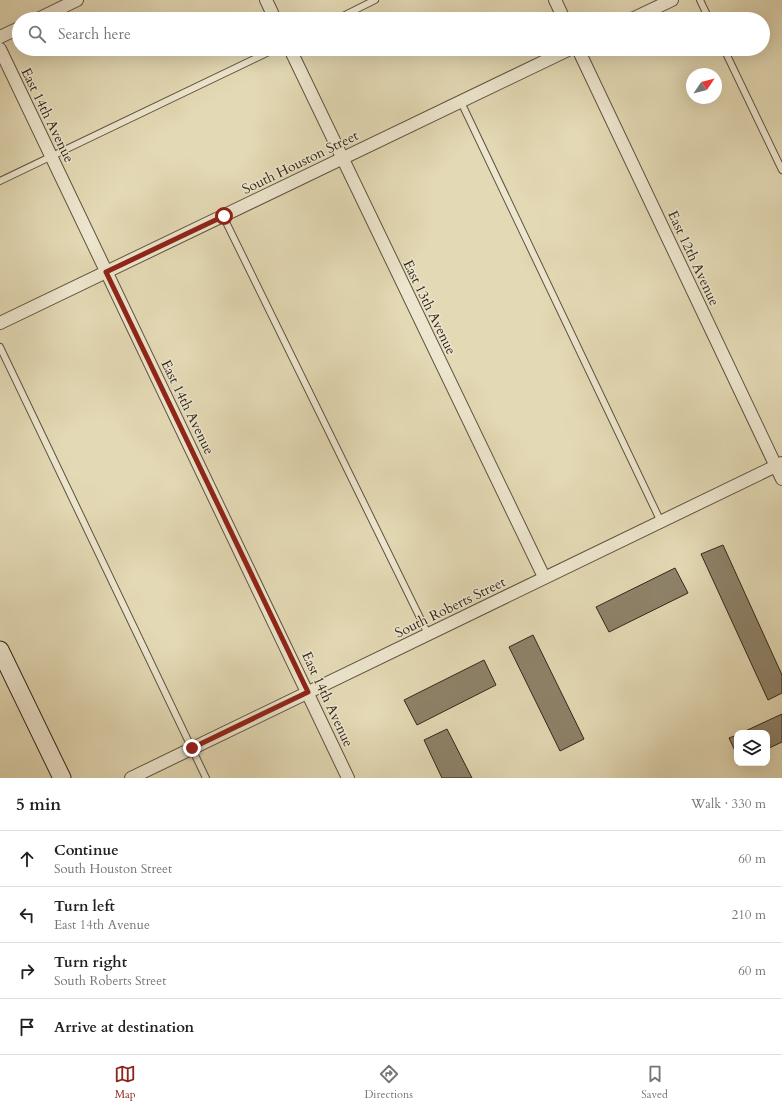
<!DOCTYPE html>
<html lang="en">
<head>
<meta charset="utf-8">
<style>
	body { margin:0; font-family:Cardo,serif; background:#f2f2f2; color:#202124 }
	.controls { position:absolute; right:12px; bottom:12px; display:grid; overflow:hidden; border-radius:8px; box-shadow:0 4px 16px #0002 }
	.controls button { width:36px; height:36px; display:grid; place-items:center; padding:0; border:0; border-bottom:1px solid #e0e0e0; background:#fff; color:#202124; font:20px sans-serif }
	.compass { position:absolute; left:686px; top:68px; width:36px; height:36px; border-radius:50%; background:#fff; box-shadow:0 4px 16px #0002; rotate:55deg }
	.stop { position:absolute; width:12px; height:12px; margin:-9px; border:3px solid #8f2418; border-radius:50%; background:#fff }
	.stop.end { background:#8f2418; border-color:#fff; box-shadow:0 1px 4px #0008 }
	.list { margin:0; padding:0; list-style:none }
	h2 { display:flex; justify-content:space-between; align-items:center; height:52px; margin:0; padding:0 16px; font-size:17px }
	h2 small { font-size:13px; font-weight:400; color:#757577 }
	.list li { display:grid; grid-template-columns:26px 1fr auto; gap:12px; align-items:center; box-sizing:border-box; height:56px; padding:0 16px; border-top:1px solid #e0e0e0 }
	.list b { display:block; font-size:15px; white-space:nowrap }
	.list p { margin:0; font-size:13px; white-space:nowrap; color:#757577 }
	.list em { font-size:13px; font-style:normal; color:#757577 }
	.icon { flex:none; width:22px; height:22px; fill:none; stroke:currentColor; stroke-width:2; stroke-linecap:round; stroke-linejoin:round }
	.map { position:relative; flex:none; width:782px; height:778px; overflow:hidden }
	.search { position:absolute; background:#fff; box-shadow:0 4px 16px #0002; left:12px; right:12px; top:12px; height:44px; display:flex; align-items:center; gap:10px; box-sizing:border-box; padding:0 14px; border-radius:22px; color:#757577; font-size:15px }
	.sheet { height:276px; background:#fff }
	nav { display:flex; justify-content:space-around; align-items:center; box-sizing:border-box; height:56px; border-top:1px solid #e0e0e0; background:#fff; font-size:11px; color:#757577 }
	nav a { display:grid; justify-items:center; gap:2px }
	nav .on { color:#8f2418 }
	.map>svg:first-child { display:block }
	.building { fill:#8e836a; stroke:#31261a }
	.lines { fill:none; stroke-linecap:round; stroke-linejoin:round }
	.lane-casing { stroke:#5e5340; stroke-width:8 }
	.street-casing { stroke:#5e5340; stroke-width:14 }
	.secondary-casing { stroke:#31261a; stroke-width:19 }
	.lane { stroke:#ede6ce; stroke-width:6 }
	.street { stroke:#ede6ce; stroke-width:12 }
	.secondary { stroke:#ede6ce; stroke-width:17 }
	.route { stroke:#8f2418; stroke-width:5 }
	.labels { text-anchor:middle; stroke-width:3; stroke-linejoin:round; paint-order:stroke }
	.street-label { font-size:14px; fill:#31261a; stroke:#ede6ce }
</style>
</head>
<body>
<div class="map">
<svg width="782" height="778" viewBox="0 0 782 778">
	<rect width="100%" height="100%" fill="#e3d9b4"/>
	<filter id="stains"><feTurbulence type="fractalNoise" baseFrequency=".005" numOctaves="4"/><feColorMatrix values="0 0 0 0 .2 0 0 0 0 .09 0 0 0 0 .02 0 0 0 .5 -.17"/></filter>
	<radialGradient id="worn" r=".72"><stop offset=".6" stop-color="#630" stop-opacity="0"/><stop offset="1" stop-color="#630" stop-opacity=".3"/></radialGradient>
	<!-- building -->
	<g class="building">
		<path d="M723,545l59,130v18l-14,7 -67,-146z"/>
		<path d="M675,568l13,25 -79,39 -13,-25z"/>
		<path d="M533,635l51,104 -24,12 -51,-104z"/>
		<path d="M484,660l12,25 -79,40 -13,-25z"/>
		<path d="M782,714v28l-15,7v-16h-26z"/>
		<path d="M447,729l25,49h-30l-18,-38z"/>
		<path d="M737,735v20l-8,-17z"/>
	</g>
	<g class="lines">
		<defs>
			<g id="lane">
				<path d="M700,0l9,19"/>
				<path d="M337,19l38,-19"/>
				<path d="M724,49l58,121"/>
				<path d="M461,102l200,420"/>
				<path d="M0,181l275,-132"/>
				<path d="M223,216l205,418"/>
				<path d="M0,347l206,431"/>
			</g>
			<g id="street">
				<path d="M266,0l9,19"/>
				<path d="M555,0l9,19"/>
				<path d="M38,19l39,-19"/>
				<path d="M632,19l40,-19"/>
				<path d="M0,37l19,-9"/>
				<path d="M0,49l348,729"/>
				<path d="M290,49l254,528"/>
				<path d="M578,49l204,430"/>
				<path d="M0,323l570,-274"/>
				<path d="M131,778l651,-315"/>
			</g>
			<path id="secondary" d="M0,650l62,128"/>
		</defs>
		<!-- lane casing -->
		<use href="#lane" class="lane-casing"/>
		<!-- street casing -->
		<use href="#street" class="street-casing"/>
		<!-- secondary casing -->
		<use href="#secondary" class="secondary-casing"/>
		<!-- lane -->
		<use href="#lane" class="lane"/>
		<!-- street -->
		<use href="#street" class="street"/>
		<!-- secondary -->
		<use href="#secondary" class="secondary"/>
	</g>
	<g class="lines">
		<!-- route -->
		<path class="route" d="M192,748l116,-56 -202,-420 118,-56"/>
	</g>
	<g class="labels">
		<!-- street labels -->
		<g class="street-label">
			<text transform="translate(48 115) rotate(64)" y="5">East 14th Avenue</text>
			<text transform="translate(300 162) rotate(-26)" y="5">South Houston Street</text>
			<text transform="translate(694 258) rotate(65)" y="5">East 12th Avenue</text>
			<text transform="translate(430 307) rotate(64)" y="5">East 13th Avenue</text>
			<text transform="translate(188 407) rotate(64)" y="5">East 14th Avenue</text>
			<text transform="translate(450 607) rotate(-26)" y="5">South Roberts Street</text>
			<text transform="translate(328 699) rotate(65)" y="5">East 14th Avenue</text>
		</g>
	</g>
	<rect width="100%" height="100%" filter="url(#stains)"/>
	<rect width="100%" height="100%" fill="url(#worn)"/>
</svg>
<div class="controls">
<button><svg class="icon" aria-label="layers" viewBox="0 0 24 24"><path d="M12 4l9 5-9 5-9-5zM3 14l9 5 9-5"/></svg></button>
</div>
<svg class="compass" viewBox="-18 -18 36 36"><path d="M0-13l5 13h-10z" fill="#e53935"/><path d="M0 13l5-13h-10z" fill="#757577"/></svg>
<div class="stop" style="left:224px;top:216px"></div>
<div class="stop end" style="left:192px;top:748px"></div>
<div class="search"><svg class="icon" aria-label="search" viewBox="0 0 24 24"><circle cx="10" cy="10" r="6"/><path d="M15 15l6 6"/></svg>Search here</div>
</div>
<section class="sheet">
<h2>5 min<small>Walk · 330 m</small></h2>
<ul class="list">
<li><svg class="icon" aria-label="ahead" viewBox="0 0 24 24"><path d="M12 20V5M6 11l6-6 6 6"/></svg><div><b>Continue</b><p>South Houston Street</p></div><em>60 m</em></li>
<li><svg class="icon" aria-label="left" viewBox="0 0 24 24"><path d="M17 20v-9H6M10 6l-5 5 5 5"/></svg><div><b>Turn left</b><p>East 14th Avenue</p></div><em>210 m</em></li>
<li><svg class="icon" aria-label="right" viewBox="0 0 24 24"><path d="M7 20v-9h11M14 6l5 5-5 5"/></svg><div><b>Turn right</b><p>South Roberts Street</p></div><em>60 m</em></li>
<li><svg class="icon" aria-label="arrive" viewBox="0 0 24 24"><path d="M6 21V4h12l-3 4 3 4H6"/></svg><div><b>Arrive at destination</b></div></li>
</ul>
</section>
<nav>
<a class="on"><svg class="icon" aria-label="map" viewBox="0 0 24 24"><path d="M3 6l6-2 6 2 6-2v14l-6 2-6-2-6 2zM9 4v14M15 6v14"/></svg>Map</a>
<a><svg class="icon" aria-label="directions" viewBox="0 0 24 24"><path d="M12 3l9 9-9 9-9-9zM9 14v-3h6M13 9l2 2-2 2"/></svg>Directions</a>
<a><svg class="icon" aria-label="saved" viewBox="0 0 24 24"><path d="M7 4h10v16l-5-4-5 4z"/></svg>Saved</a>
</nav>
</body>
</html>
